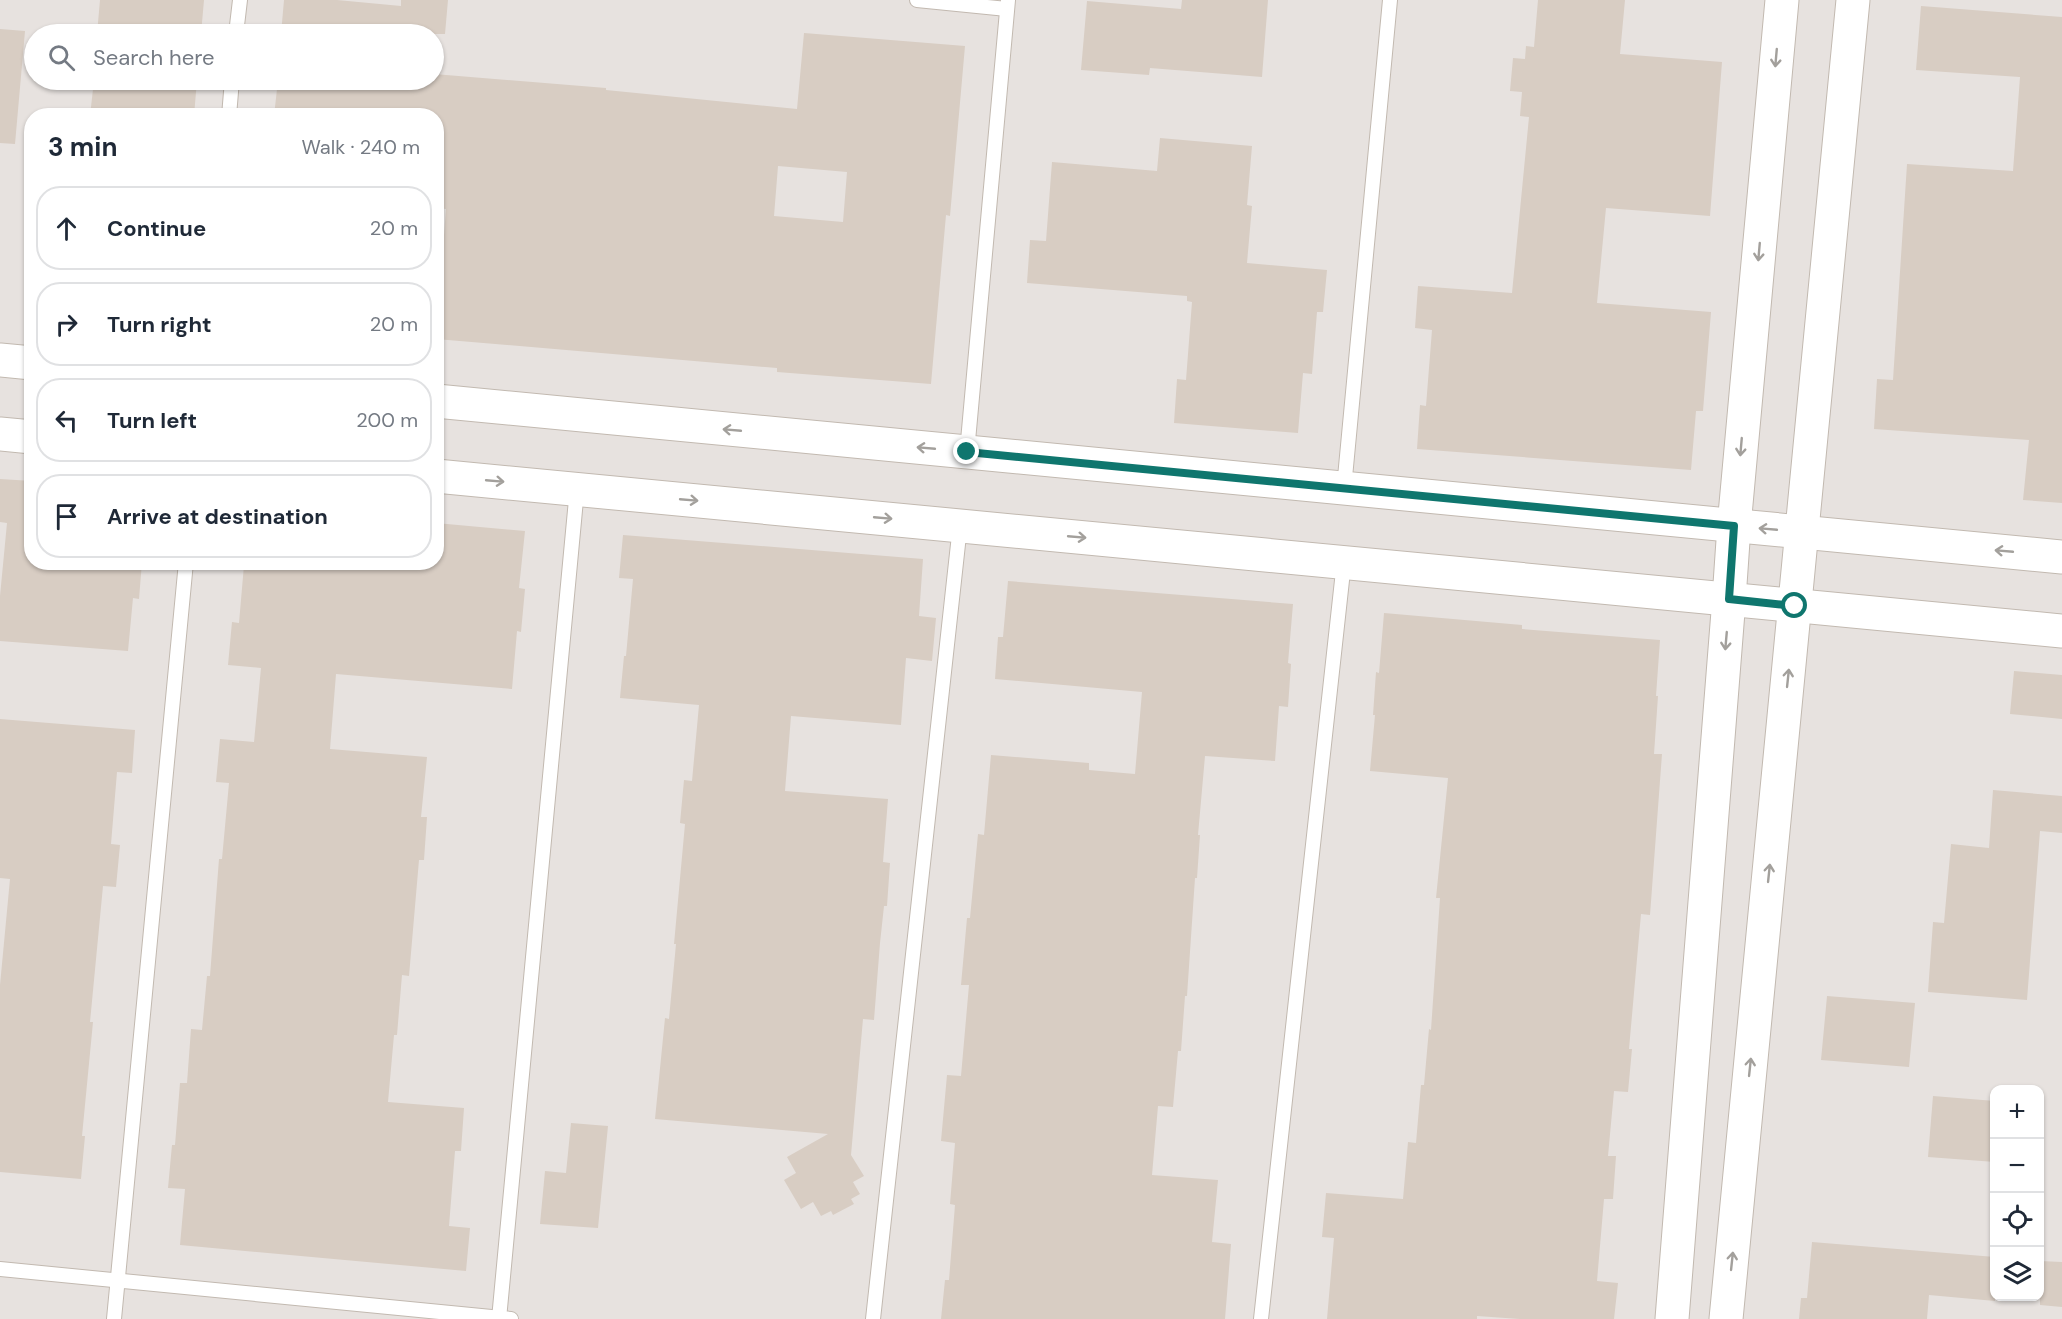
<!DOCTYPE html>
<html lang="en">
<head>
<meta charset="utf-8">
<style>
	body { margin:0; font-family:"DM Sans",sans-serif; background:#f6f6f7; color:#1f2937 }
	.controls { position:absolute; right:18px; bottom:18px; display:grid; overflow:hidden; border-radius:12px; box-shadow:0 2px 4px #0004 }
	.controls button { width:54px; height:54px; display:grid; place-items:center; padding:0; border:0; border-bottom:2px solid #e0e1e3; background:#fff; color:#1f2937; font:30px sans-serif }
	.stop { position:absolute; width:18px; height:18px; margin:-14px; border:4px solid #0f766e; border-radius:50%; background:#fff }
	.stop.end { background:#0f766e; border-color:#fff; box-shadow:0 2px 6px #0008 }
	.list { margin:0; padding:0; list-style:none }
	h2 { display:flex; justify-content:space-between; align-items:center; height:78px; margin:0; padding:0 24px; font-size:26px }
	h2 small { font-size:20px; font-weight:400; color:#747a83 }
	.list li { display:grid; grid-template-columns:39px 1fr auto; gap:18px; align-items:center; box-sizing:border-box; height:84px; margin:0 12px 12px; padding:0 12px; border:2px solid #e0e1e3; border-radius:24px }
	.list b { display:block; font-size:22px; white-space:nowrap }
	.list em { font-size:20px; font-style:normal; color:#747a83 }
	.icon { flex:none; width:33px; height:33px; fill:none; stroke:currentColor; stroke-width:2; stroke-linecap:round; stroke-linejoin:round }
	.map { position:relative; flex:none; width:2062px; height:1319px; overflow:hidden }
	.search { position:absolute; background:#fff; box-shadow:0 2px 4px #0004; left:24px; top:24px; width:420px; height:66px; display:flex; align-items:center; gap:15px; box-sizing:border-box; padding:0 21px; border-radius:33px; color:#747a83; font-size:22px }
	.panel { position:absolute; background:#fff; box-shadow:0 2px 4px #0004; left:24px; top:108px; width:420px; height:462px; border-radius:24px }
	.map>svg:first-child { display:block }
	.industrial { fill:#e7e2df; fill-rule:evenodd }
	.building { fill:#d8cdc3; fill-rule:evenodd }
	.lines { fill:none; stroke-linecap:round; stroke-linejoin:round }
	.service-casing { stroke:#c2b9b0; stroke-width:16 }
	.tertiary-casing { stroke:#c2b9b0; stroke-width:35 }
	.service { stroke:#fff; stroke-width:14 }
	.tertiary { stroke:#fff; stroke-width:33 }
	.oneway { stroke:#a3a09c }
	.route { stroke:#0f766e; stroke-width:8 }
</style>
</head>
<body>
<div class="map">
<svg width="2062" height="1319" viewBox="0 0 2062 1319">
	<rect width="100%" height="100%" fill="#f4f0ea"/>
	<!-- industrial -->
	<path class="industrial" d="M0,0h2062v1319h-2062zM34,34h400v46h-400zM32,116h404v446h-404zM1994,1090h46v206h-46z"/>
	<!-- building -->
	<g class="building">
		<path d="M100,0h104l-3,34h-104z"/>
		<path d="M284,0h53l64,6v-6h47l-3,34h-164z"/>
		<path d="M1182,0h86l-6,77 -112,-9 -1,7 -68,-5 6,-69 94,8z"/>
		<path d="M1538,0h87l-5,54 102,8 -12,154 -104,-8 -9,95 114,9 -8,99h-7l-5,59 -274,-21 3,-44 6,1 6,-76 -17,-2 3,-42 94,7 17,-176 -9,-1 2,-24 -12,-1 3,-33 12,1 1,-13 8,1z"/>
		<path d="M1921,6l141,11v486l-39,-3 6,-60 -155,-11 3,-50 16,1 14,-216 106,7 7,-94 -104,-7z"/>
		<path d="M0,29l25,2 -10,113 -15,-1z"/>
		<path d="M804,33l161,13 -15,170 -4,-1 -15,169 -154,-12v-4l-341,-29 10,-130 -10,-1v-92h-162l4,-36h156v-6l172,14v2l191,19zM778,166l69,6 -4,50 -69,-6z"/>
		<path d="M94,80h103l-3,36h-104z"/>
		<path d="M1160,138l92,8 -5,59 5,1 -5,57 80,7 -4,42h-6l-5,62 -9,-1 -5,60 -124,-10 3,-44 9,1 6,-78 -5,-1v-5l-160,-13 3,-43 16,1 6,-79 105,9z"/>
		<path d="M0,479l32,2v81h110l-3,37 -6,-1 -5,53 -128,-10v-45l7,-73 -7,-1z"/>
		<path d="M436,523l89,8 -6,57 6,1 -4,43 -4,-1 -5,58 -176,-15 -6,75 97,8 -6,60h6l-3,43h-5l-10,116 -7,-1 -5,60h-3l-6,67 76,6 -3,43h-6l-6,75 21,2 -4,43 -286,-26 5,-56 -17,-1 4,-43h3l5,-62h7l4,-54 11,1 5,-54h3l9,-117h3l7,-76 -13,-1 4,-43 34,3 7,-74 -33,-3 4,-43 7,1 5,-58 61,5 1,-8h130z"/>
		<path d="M623,535l300,24 -4,57 17,2 -4,43 -26,-3 -5,67 -110,-9 -6,75 103,8 -5,63 7,1 -3,43h-3l-4,37 -6,77 -11,-1 -12,136 13,21 -11,6 7,12 -9,5 3,5 -21,11 -2,-4 -10,5 -8,-14 -12,7 -17,-29 12,-7 -9,-16 41,-23 -173,-15 10,-101 4,1 7,-75h-2l11,-120 -5,-1 4,-43 8,1 7,-76 -79,-7 4,-42h2l7,-77 -14,-1z"/>
		<path d="M1008,581l285,23 -5,59 3,1 -3,43 -9,-1 -4,55 -70,-5 -7,79h2l-3,43h-2l-8,118h-2l-4,55h-3l-5,56 -15,-1 -6,69 66,5 -6,62 19,2 -6,75h-284l4,-39h4l6,-75 -5,-1 5,-61 -14,-2 6,-66 14,1 8,-91h-8l6,-67h3l8,-84 6,1 7,-80 98,8v7l46,4 7,-82 -147,-13 3,-42h5z"/>
		<path d="M1384,613l138,12v4l138,11 -4,56h2l-4,58h8l-12,161 -9,-1 -12,135h3l-4,43 -14,-1 -6,65h8l-3,43h-9l-7,82 21,2 -4,36h-94l-43,-3v3h-150l7,-81 -12,-1 4,-44 77,6 5,-57 8,1 5,-58h3l5,-56 2,1 9,-132h-4l12,-120 -78,-7 5,-56h-2l3,-43 3,1z"/>
		<path d="M2014,671l48,4v44l-52,-5z"/>
		<path d="M0,719l135,11 -3,43 -15,-1 -6,72 9,1 -4,42 -13,-1 -13,136h3l-11,114h3l-4,43 -81,-7v-187l10,-106 -10,-1z"/>
		<path d="M1993,790l69,6v37l-22,-2 -13,169 -99,-8 5,-70 11,1 7,-79 38,4z"/>
		<path d="M1827,996l88,7 -6,64 -88,-7z"/>
		<path d="M1933,1096l62,5v61l-67,-5z"/>
		<path d="M571,1123l37,3 -10,102 -58,-4 5,-53 21,2z"/>
		<path d="M1812,1242l183,15v44l-66,-6 -2,24h-128l2,-21h6z"/>
		<path d="M2040,1261l22,1v45l-22,-2z"/>
	</g>
	<g class="lines">
		<defs>
			<g id="service">
				<path d="M917,0l90,9"/>
				<path d="M236,34l4,-34"/>
				<path d="M229,116l3,-36"/>
				<path d="M967,452l41,-452"/>
				<path d="M1344,488l46,-488"/>
				<path d="M0,1269l511,50"/>
				<path d="M114,1319l72,-757"/>
				<path d="M499,1319l78,-830"/>
				<path d="M873,1319l87,-793"/>
				<path d="M1261,1319l83,-757"/>
			</g>
			<g id="tertiary">
				<path d="M0,360l32,3"/>
				<path d="M436,401l1626,156"/>
				<path d="M0,434l32,3"/>
				<path d="M436,476l1626,155"/>
				<path d="M1672,1319l57,-720 5,-73 48,-526"/>
				<path d="M1726,1319l127,-1319"/>
			</g>
		</defs>
		<!-- service casing -->
		<use href="#service" class="service-casing"/>
		<!-- tertiary casing -->
		<use href="#tertiary" class="tertiary-casing"/>
		<!-- service -->
		<use href="#service" class="service"/>
		<!-- tertiary -->
		<use href="#tertiary" class="tertiary"/>
	</g>
	<!-- one-way arrows -->
	<defs><path id="oneway-shaft" d="M-6 0H5M1.5-3L5.5 0L1.5 3" fill="none" stroke-width="1.6" stroke-linecap="round" stroke-linejoin="round" transform="scale(1.5)"/></defs>
	<g class="oneway">
		<use href="#oneway-shaft" transform="translate(1776 58) rotate(95)"/>
		<use href="#oneway-shaft" transform="translate(1759 252) rotate(95)"/>
		<use href="#oneway-shaft" transform="translate(732 430) rotate(-175)"/>
		<use href="#oneway-shaft" transform="translate(1741 447) rotate(95)"/>
		<use href="#oneway-shaft" transform="translate(926 448) rotate(-175)"/>
		<use href="#oneway-shaft" transform="translate(495 481) rotate(5)"/>
		<use href="#oneway-shaft" transform="translate(689 500) rotate(5)"/>
		<use href="#oneway-shaft" transform="translate(883 518) rotate(5)"/>
		<use href="#oneway-shaft" transform="translate(1768 529) rotate(-175)"/>
		<use href="#oneway-shaft" transform="translate(1077 537) rotate(5)"/>
		<use href="#oneway-shaft" transform="translate(2004 551) rotate(-175)"/>
		<use href="#oneway-shaft" transform="translate(1726 641) rotate(95)"/>
		<use href="#oneway-shaft" transform="translate(1788 678) rotate(-84)"/>
		<use href="#oneway-shaft" transform="translate(1769 873) rotate(-84)"/>
		<use href="#oneway-shaft" transform="translate(1750 1067) rotate(-84)"/>
		<use href="#oneway-shaft" transform="translate(1732 1261) rotate(-84)"/>
	</g>
	<g class="lines">
		<!-- route -->
		<path class="route" d="M967,452l767,74 -5,73 66,7"/>
	</g>
</svg>
<div class="controls">
<button>+</button>
<button>−</button>
<button><svg class="icon" aria-label="locate" viewBox="0 0 24 24"><circle cx="12" cy="12" r="6"/><path d="M12 2v4M12 18v4M2 12h4M18 12h4"/></svg></button>
<button><svg class="icon" aria-label="layers" viewBox="0 0 24 24"><path d="M12 4l9 5-9 5-9-5zM3 14l9 5 9-5"/></svg></button>
</div>
<div class="stop" style="left:1795px;top:606px"></div>
<div class="stop end" style="left:967px;top:452px"></div>
<div class="search"><svg class="icon" aria-label="search" viewBox="0 0 24 24"><circle cx="10" cy="10" r="6"/><path d="M15 15l6 6"/></svg>Search here</div>
<section class="panel">
<h2>3 min<small>Walk · 240 m</small></h2>
<ul class="list">
<li><svg class="icon" aria-label="ahead" viewBox="0 0 24 24"><path d="M12 20V5M6 11l6-6 6 6"/></svg><div><b>Continue</b></div><em>20 m</em></li>
<li><svg class="icon" aria-label="right" viewBox="0 0 24 24"><path d="M7 20v-9h11M14 6l5 5-5 5"/></svg><div><b>Turn right</b></div><em>20 m</em></li>
<li><svg class="icon" aria-label="left" viewBox="0 0 24 24"><path d="M17 20v-9H6M10 6l-5 5 5 5"/></svg><div><b>Turn left</b></div><em>200 m</em></li>
<li><svg class="icon" aria-label="arrive" viewBox="0 0 24 24"><path d="M6 21V4h12l-3 4 3 4H6"/></svg><div><b>Arrive at destination</b></div></li>
</ul>
</section>
</div>
</body>
</html>
